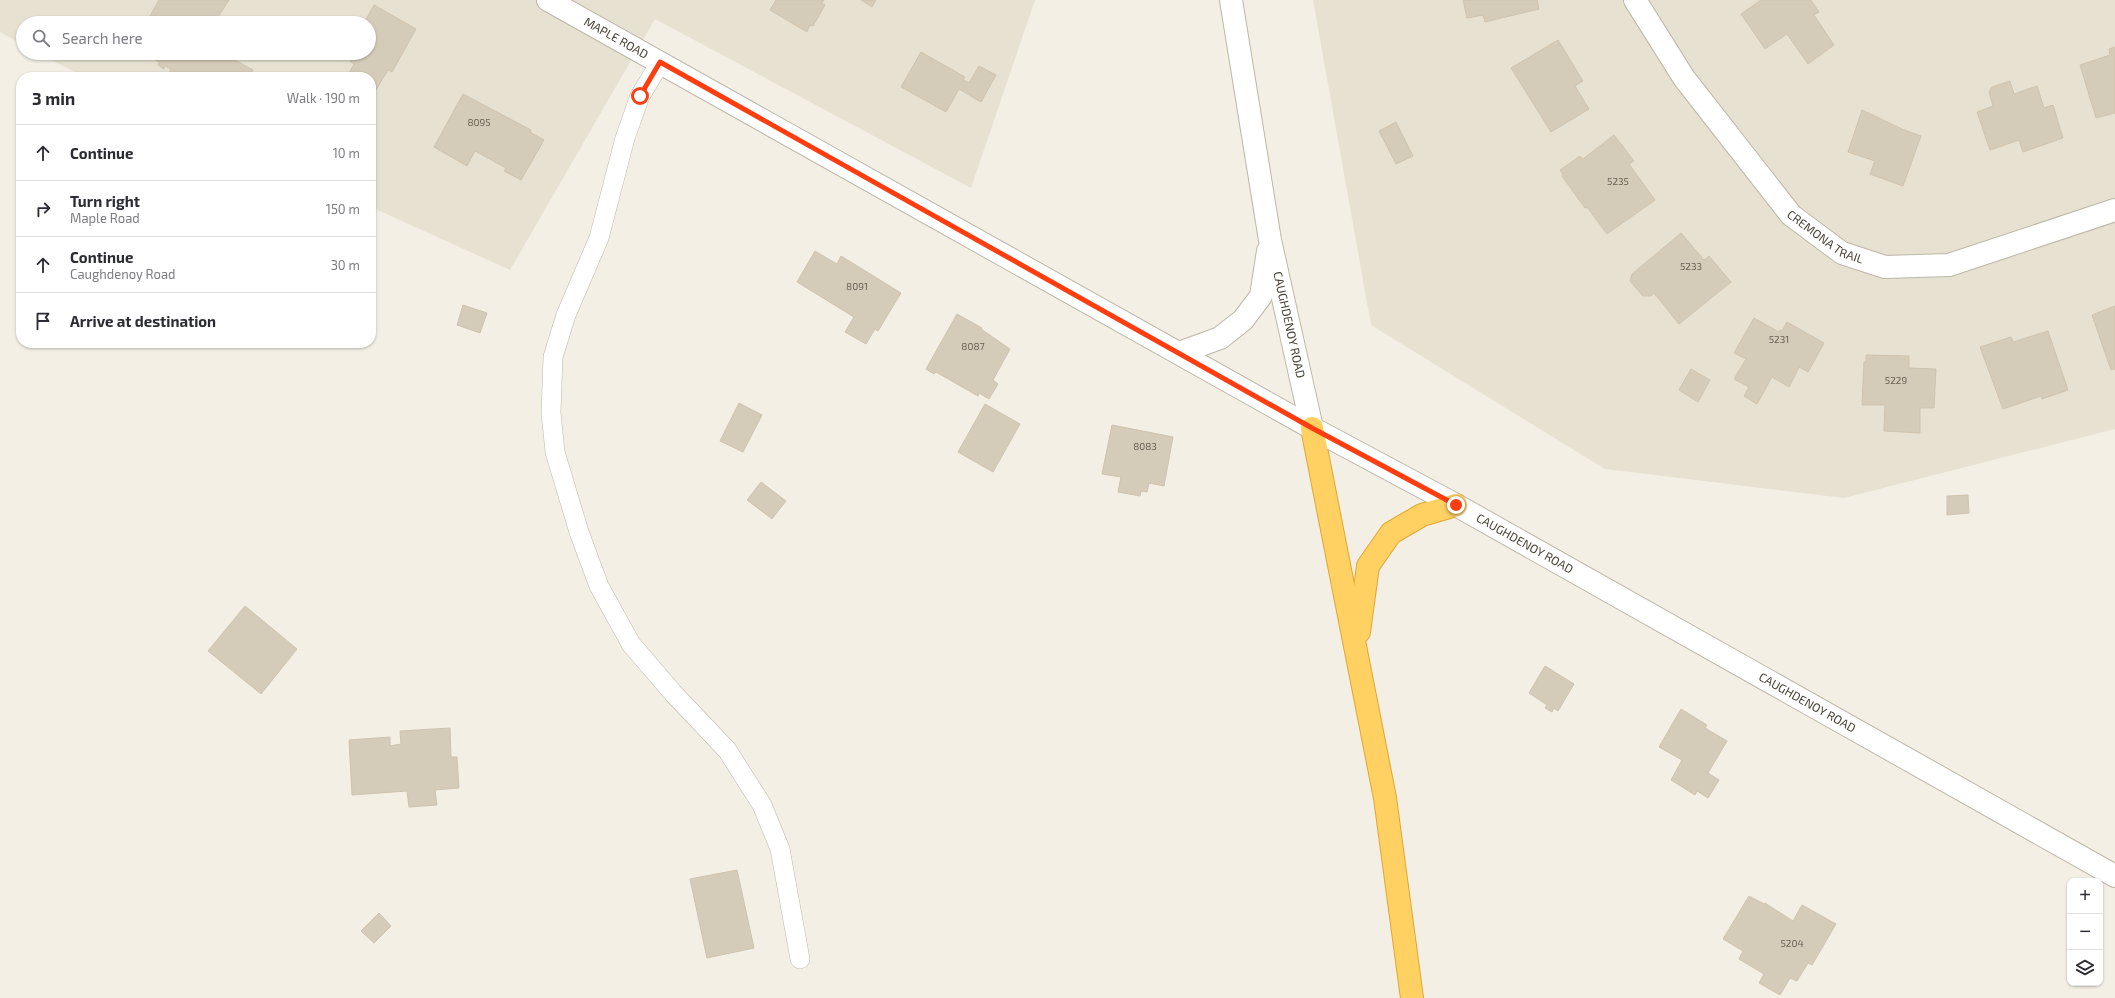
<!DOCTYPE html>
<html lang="en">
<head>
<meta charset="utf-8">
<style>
	body { margin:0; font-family:"Exo 2",sans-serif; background:#f7f7f7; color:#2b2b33 }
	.controls { position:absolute; right:12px; bottom:12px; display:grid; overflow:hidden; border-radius:8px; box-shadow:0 1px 3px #0004 }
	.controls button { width:36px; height:36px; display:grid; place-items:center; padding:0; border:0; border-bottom:1px solid #e1e1e2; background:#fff; color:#2b2b33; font:20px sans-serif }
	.stop { position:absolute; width:12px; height:12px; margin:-9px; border:3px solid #fe3d10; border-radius:50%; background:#fff }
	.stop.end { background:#fe3d10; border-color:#fff; box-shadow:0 1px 4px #0008 }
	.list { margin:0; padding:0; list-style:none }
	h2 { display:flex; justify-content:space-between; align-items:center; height:52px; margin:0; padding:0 16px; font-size:17px }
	h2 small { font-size:13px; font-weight:400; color:#7c7c81 }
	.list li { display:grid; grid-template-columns:26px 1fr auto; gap:12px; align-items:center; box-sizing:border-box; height:56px; padding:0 16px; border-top:1px solid #e1e1e2 }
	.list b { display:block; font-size:15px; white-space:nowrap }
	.list p { margin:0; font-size:13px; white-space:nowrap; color:#7c7c81 }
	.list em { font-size:13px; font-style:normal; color:#7c7c81 }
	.icon { flex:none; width:22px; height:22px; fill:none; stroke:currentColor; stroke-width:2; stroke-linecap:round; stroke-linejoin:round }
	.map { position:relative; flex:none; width:2115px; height:998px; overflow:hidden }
	.search { position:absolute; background:#fff; box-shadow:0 1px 3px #0004; left:16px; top:16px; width:360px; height:44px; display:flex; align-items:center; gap:10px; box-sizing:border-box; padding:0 14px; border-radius:22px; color:#7c7c81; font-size:15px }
	.panel { position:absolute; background:#fff; box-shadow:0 1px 3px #0004; left:16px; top:72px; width:360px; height:276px; border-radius:16px }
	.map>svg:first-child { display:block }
	.residential { fill:#e7e1d2 }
	.building { fill:#d4cbb9; stroke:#cfc3ad }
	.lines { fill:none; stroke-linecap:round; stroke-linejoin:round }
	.service-casing { stroke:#beb7a7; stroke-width:20 }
	.minor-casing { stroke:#beb7a7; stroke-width:24 }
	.tertiary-casing { stroke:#beb7a7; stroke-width:24 }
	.motorway-casing { stroke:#e0a631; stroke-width:24 }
	.service { stroke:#fff; stroke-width:19 }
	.minor { stroke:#fff; stroke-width:22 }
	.tertiary { stroke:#fff; stroke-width:22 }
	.motorway { stroke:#ffd163; stroke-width:22 }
	.route { stroke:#fe3d10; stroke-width:5 }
	.labels { text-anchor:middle; stroke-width:4; stroke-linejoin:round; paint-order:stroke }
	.number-label { font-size:10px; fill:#696255 }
	.street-label { font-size:12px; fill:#453f34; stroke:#fff }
</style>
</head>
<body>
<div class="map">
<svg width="2115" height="998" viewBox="0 0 2115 998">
	<rect width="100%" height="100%" fill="#f3efe4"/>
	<!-- residential -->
	<g class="residential">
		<path d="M0,0h1035l-64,188 -316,-169 -145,251 -139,-63v-130h-285l-50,-24h333v-30h-346v22l-23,-13z"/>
		<path d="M1313,0h802v429l-271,69 -239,-29 -234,-144z"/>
	</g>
	<!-- building -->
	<g class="building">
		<path d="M159,0h70l-15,23h-68z"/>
		<path d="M776,0h48l-2,3 3,2 -12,21 -3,-1 -3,7 -37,-22z"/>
		<path d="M861,0h15l-4,7z"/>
		<path d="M1463,0h74l2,9 -54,13 -2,-7 -16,3z"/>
		<path d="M1761,0h50l8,12 -5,3 20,30 -26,19 -21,-30 -22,15 -24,-35z"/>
		<path d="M374,5l42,24 -24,43 -4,-2 -12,20 -5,-3v-10h-19l-4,-2 6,-11 -4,-3 3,-6 -3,-2h19v-30h-5z"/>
		<path d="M1558,40l25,41 -8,5 14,23 -38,23 -40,-64z"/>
		<path d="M2115,47v66l-19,5 -16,-53 30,-10 -1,-6z"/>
		<path d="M921,52l44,25 -2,3 6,3 10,-17 17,9 -15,27 -22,-13 -13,23 -45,-25z"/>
		<path d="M143,53h79l31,17 -4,7h-82l4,-8 -6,-3 -1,3 -6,-4 1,-3z"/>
		<path d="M2010,81l4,13 23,-8 7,22 9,-3 10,33 -40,14 -4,-12 -29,10 -13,-38 16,-6 -4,-14 3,-5z"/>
		<path d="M463,94l68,36 -1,2 14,8 -23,40 -17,-9 2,-3 -31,-17 -8,15 -33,-19z"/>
		<path d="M1862,110l40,19 19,7 -18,50 -33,-12 5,-13 -27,-9z"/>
		<path d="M1396,122l17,34 -17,8 -17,-33z"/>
		<path d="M1614,135l20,26 -5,3 26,36 -48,34 -20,-27 -2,1 -23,-32 1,-2 -3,-4 20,-14 3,3z"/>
		<path d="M1681,233l23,27 5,-4 22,26 -52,42 -25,-31 -3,3h-8l-13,-15 2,-7z"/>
		<path d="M815,251l22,13 4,-8 60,37 -23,38 -3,-2 -9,15 -21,-12 9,-15 -57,-35z"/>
		<path d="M463,305l24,8 -7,20 -23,-8z"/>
		<path d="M2115,306v63l-4,1 -19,-55z"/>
		<path d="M957,314l25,14 -1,1 29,20 -17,31 5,4 -9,15 -10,-6 -1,3 -42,-24 -2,2 -8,-5z"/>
		<path d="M1754,318l25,14 1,-2 2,1 5,-9 37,21 -16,29 -9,-5 -10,20 -17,-10 -15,27 -13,-8 5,-9 -15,-8 12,-20 -12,-6z"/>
		<path d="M2048,331l20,59 -26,9 -1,-3 -38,13 -23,-62 31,-10 2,5z"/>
		<path d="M1866,355l43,1v12l27,1 -2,39h-14v25l-36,-2 1,-26h-23l2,-43h2z"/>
		<path d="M1691,369l19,11 -12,22 -19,-12z"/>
		<path d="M739,403l23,12 -19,37 -23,-11z"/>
		<path d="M985,404l35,20 -27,48 -35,-20z"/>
		<path d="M1112,425l61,12 -9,49 -15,-3 -2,9 -6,-1 -1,5 -22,-4 3,-15 -19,-3z"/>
		<path d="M761,482l25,19 -14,18 -25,-19z"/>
		<path d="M1968,495l1,18 -22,2v-19z"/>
		<path d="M245,606l52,43 -36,45 -53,-43z"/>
		<path d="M1545,666l29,18 -16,27 -4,-3 -2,4 -7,-4 2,-3 -18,-12z"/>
		<path d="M1681,709l26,16 -2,3 22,13 -19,32 11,7 -11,18 -11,-7 -2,4 -24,-15 11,-20 -23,-13z"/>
		<path d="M450,728l1,29h6l2,31 -24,2 2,15 -28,2 -2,-16 -55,4 -3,-55 41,-3v9l11,-2 -1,-13z"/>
		<path d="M737,870l17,78 -47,10 -17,-79z"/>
		<path d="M1749,896l15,8 1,-1 28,18 9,-16 34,19 -24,41 -4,-2 -11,18 -7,-3 -10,17 -21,-12 5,-9 -25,-15 4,-8 -20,-12z"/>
		<path d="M379,913l12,13 -17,17 -13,-12z"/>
	</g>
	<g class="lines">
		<defs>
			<path id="service" d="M660,63l-20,33 -15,42 -26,100 -33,77 -13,42 -2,56 4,39 24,80 20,54 32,58 42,49 54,57 35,55 18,44 20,110"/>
			<g id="minor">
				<path id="s1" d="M1635,0l49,78 107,137 51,38 43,14 64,-2 166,-55"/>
			</g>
			<g id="tertiary">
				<path id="s2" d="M548,0l764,428"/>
				<path id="s3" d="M1231,0l39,240 42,188 144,77 659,371"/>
				<path d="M1179,353l41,-15 23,-18 18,-24 7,-45"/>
			</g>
			<g id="motorway">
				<path d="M1312,428l73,370 27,200"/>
				<path d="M1359,632l9,-66 23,-33 31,-18 34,-10"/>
			</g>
		</defs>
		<!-- service casing -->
		<use href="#service" class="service-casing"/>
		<!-- minor casing -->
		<use href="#minor" class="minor-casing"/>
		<!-- tertiary casing -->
		<use href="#tertiary" class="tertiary-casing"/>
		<!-- motorway casing -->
		<use href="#motorway" class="motorway-casing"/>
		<!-- service -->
		<use href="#service" class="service"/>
		<!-- minor -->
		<use href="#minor" class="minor"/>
		<!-- tertiary -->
		<use href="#tertiary" class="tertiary"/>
		<!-- motorway -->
		<use href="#motorway" class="motorway"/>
	</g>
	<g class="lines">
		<!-- route -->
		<path class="route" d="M640,96l20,-34 652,366 144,77"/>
	</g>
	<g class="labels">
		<!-- number labels -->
		<g class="number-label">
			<text x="479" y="126">8095</text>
			<text x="1618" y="185">5235</text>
			<text x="1691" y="270">5233</text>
			<text x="857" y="290">8091</text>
			<text x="1779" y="343">5231</text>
			<text x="973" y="350">8087</text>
			<text x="1896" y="384">5229</text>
			<text x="1145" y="450">8083</text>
			<text x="1792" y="947">5204</text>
		</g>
		<!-- street labels -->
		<g class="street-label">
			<text dy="4" stroke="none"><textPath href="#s2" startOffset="78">MAPLE ROAD</textPath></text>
			<text dy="4" stroke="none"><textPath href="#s1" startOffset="307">CREMONA TRAIL</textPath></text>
			<text dy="4" stroke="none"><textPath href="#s3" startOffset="330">CAUGHDENOY ROAD</textPath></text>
			<text dy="4" stroke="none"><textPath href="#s3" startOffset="678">CAUGHDENOY ROAD</textPath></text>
			<text dy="4" stroke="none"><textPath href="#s3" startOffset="1002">CAUGHDENOY ROAD</textPath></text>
		</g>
	</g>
</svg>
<div class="controls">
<button>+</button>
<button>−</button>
<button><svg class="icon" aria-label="layers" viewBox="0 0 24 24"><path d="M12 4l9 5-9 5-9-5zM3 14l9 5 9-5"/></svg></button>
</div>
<div class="stop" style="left:640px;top:96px"></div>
<div class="stop end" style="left:1456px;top:505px"></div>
<div class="search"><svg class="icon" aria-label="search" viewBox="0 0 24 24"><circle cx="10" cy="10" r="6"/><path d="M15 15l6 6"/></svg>Search here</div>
<section class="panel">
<h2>3 min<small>Walk · 190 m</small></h2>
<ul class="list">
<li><svg class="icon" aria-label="ahead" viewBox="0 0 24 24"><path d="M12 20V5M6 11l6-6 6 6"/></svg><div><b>Continue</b></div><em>10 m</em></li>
<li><svg class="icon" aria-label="right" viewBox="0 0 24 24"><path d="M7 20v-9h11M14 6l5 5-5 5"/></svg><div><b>Turn right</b><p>Maple Road</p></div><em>150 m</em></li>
<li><svg class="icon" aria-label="ahead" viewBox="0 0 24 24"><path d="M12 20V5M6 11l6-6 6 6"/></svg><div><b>Continue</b><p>Caughdenoy Road</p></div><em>30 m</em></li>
<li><svg class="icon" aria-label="arrive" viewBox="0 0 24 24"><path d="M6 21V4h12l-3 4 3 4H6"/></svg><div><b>Arrive at destination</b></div></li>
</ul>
</section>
</div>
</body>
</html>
